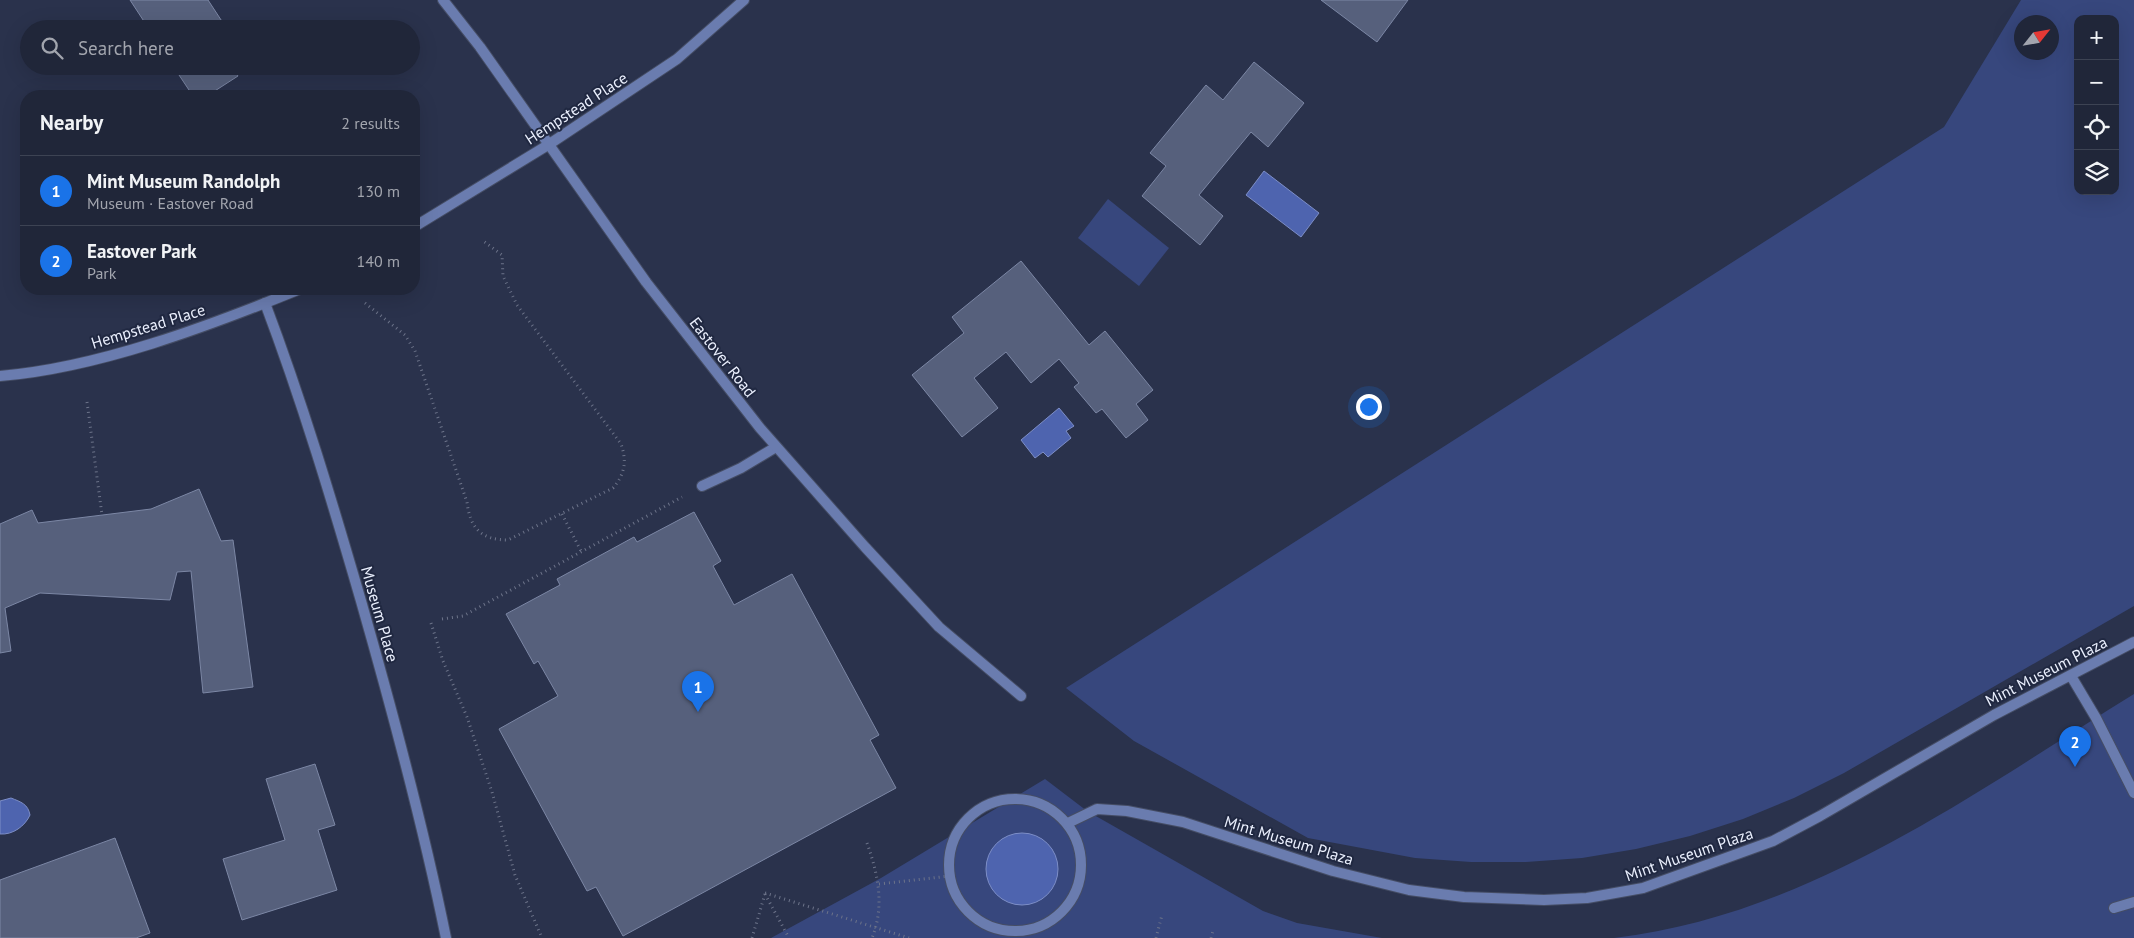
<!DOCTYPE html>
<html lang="en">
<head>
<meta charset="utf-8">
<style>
	body { margin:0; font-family:"PT Sans",sans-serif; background:#282e41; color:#f1f3f6 }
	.controls { position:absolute; right:15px; top:15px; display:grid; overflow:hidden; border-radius:10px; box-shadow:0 5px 20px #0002 }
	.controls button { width:45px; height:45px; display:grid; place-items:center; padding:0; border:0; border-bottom:1px solid #3d4353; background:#202639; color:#f1f3f6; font:25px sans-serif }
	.compass { position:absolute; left:2014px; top:15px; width:45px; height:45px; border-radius:50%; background:#202639; box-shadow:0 5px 20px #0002; rotate:59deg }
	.you { position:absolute; left:1368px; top:406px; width:18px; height:18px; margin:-12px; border:4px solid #fff; border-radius:50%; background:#1a73e8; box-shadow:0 0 0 8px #1a73e833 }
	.badge { display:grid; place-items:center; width:32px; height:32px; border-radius:50%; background:#1a73e8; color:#fff; font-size:16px; font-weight:700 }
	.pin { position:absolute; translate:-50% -41px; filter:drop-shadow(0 1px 2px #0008) }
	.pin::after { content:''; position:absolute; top:26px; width:18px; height:15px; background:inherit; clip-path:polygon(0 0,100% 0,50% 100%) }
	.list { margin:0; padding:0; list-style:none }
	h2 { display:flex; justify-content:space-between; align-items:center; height:65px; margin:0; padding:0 20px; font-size:21px }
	h2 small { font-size:16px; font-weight:400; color:#a2a5ae }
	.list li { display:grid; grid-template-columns:32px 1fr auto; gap:15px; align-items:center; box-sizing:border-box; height:70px; padding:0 20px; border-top:1px solid #3d4353 }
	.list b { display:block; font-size:19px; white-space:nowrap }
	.list p { margin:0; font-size:16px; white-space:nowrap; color:#a2a5ae }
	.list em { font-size:16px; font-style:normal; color:#a2a5ae }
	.icon { flex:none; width:28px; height:28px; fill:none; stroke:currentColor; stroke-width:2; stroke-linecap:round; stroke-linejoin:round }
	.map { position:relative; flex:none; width:2134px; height:938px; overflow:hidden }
	.search { position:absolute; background:#202639; box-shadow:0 5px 20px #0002; left:20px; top:20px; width:400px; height:55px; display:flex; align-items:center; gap:12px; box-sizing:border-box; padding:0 18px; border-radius:28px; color:#a2a5ae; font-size:19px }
	.panel { position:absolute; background:#202639; box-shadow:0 5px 20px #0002; left:20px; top:90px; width:400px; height:205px; border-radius:20px }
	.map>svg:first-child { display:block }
	.green { fill:#37477d; fill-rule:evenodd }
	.water { fill:#4e64af; stroke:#7d8ec7 }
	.building { fill:#56607c; stroke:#7c87a5 }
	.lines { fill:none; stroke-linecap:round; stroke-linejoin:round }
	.service-casing { stroke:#454d65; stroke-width:12 }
	.minor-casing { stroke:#454d65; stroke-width:12 }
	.path { stroke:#6d748a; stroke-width:3; stroke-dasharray:1 4; stroke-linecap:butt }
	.service { stroke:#6a7caf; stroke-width:10 }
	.minor { stroke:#6a7caf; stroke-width:10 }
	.labels { text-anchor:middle; stroke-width:4; stroke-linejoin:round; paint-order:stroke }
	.street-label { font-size:16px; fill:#ebf0fe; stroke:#202841 }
</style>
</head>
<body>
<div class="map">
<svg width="2134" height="938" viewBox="0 0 2134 938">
	<rect width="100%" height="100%" fill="#2a324c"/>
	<!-- green -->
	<g class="green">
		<path d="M2021,0h113v606l-290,167 -50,25 -51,21 -53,17 -54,13 -54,9 -56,4h-55l-56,-4 -107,-20 -174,-97 -68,-53 878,-561zM2078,19h37v172h-37zM2052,22v30h-30v-30z"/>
		<path d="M1108,199l61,49 -30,38 -61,-48z"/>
		<path d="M2134,694v244h-520c195,-23 358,-144 520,-244z"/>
		<path d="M1045,779l42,32 176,100 34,12 85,15h-611l110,-60z"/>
	</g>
	<!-- water -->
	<g class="water">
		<path d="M1264,171l55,42 -18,24 -55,-42z"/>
		<path d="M1059,408l15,18 -8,5 5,7 -23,19 -5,-5 -8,6 -14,-18z"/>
		<path d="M11,798c10,4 17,6 19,17 -5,11 -17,20 -30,19v-33z"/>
		<circle cx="1022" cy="869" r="36"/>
	</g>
	<!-- building -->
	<g class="building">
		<path d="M130,0h78l19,29h-78z"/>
		<path d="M1321,0h87l-31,42z"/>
		<path d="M1254,62l50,41 -36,44 -17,-15 -52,63 24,21 -23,29 -58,-49 24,-30 -16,-13 56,-68 17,15z"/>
		<path d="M173,66h58l7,10 -31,20h-14z"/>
		<path d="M1021,261l68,84 16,-14 48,59 -17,14 12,16 -22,18 -24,-29 -6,4 -22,-26 5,-4 -20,-24 -28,24 -25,-31 -32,26 24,30 -36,29 -50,-62 52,-42 -12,-16z"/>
		<path d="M199,489l22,52 12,-1 20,147 -50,6 -12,-122 -14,1 -7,28 -130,-7 -35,15 6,43 -11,2v-129l32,-14 6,13 113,-14z"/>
		<path d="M694,512l27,49 -8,5 21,39 58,-31 87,161 -9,5 26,48 -273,148 -27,-49 -9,4 -88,-162 59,-33 -20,-35 -4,3 -28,-50 54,-29 -3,-6 77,-42 3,5z"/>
		<path d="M315,764l20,61 -17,5 19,60 -95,30 -19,-61 62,-19 -19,-61z"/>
		<path d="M115,838l35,95 -14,5h-136v-58z"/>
	</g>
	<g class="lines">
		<defs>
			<g id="service">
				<path d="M702,486l39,-18 35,-21"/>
				<path d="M2071,676l25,42 38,75"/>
				<circle cx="1015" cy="865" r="66"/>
				<path d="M1068,823l29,-14 30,2 56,11 150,49 76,19 55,7 80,3 43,-2 56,-10 130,-47 47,-25 174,-101 140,-73"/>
				<path d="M2114,908l20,-6"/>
			</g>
			<g id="minor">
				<path d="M443,0l37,47 166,235 114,146 105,119 74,80 82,69"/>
				<path d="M414,227l134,-82 129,-86 67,-59"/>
				<path d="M265,303c37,98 67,198 96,298 32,112 62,223 85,337"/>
				<path d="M0,376c98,-8 209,-50 300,-87"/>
			</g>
		</defs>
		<!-- service casing -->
		<use href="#service" class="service-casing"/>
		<!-- minor casing -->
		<use href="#minor" class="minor-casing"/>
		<!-- path -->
		<g class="path">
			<path d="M365,303l40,32 10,16 52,151c3,26 14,38 41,38l105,-52c12,-14 14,-27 8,-44l-104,-139 -14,-29 -1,-21 -20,-15"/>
			<path d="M87,402l15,113"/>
			<path d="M562,514l19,37"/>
			<path d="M442,619l21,-3 219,-119"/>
			<path d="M431,623l12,38 24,56 25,75 23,83 27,63"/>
			<path d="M867,843c11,31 18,63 5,95"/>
			<path d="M879,884l71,-8"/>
			<path d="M765,893l144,45"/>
			<path d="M765,894l24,44"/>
			<path d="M752,938l13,-44"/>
			<path d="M1156,938l6,-23"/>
			<path d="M1211,938l2,-7"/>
		</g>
		<!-- service -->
		<use href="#service" class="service"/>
		<!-- minor -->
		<use href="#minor" class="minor"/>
	</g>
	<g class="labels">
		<!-- street labels -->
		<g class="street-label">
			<text transform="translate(576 108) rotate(-33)" y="6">Hempstead Place</text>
			<text transform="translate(148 326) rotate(-17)" y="6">Hempstead Place</text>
			<text transform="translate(723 357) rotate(52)" y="6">Eastover Road</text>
			<text transform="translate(380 614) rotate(74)" y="6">Museum Place</text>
			<text transform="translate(2046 671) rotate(-27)" y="6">Mint Museum Plaza</text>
			<text transform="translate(1289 840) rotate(17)" y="6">Mint Museum Plaza</text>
			<text transform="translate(1689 854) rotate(-19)" y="6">Mint Museum Plaza</text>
		</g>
	</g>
</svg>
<div class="controls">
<button>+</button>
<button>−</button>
<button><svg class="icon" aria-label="locate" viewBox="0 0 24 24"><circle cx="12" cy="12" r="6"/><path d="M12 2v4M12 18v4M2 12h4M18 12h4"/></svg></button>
<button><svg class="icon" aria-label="layers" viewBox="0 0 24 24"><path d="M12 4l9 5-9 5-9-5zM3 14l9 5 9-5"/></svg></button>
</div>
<svg class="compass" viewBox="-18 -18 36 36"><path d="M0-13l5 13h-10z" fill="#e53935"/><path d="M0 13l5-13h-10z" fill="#a2a5ae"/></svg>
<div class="you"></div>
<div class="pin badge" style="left:698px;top:712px">1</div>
<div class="pin badge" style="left:2075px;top:767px">2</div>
<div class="search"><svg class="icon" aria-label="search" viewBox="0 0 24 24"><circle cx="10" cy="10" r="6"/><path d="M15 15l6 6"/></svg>Search here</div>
<section class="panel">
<h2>Nearby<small>2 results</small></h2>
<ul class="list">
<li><span class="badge">1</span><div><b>Mint Museum Randolph</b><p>Museum · Eastover Road</p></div><em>130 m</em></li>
<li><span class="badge">2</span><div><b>Eastover Park</b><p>Park</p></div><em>140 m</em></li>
</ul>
</section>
</div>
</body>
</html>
